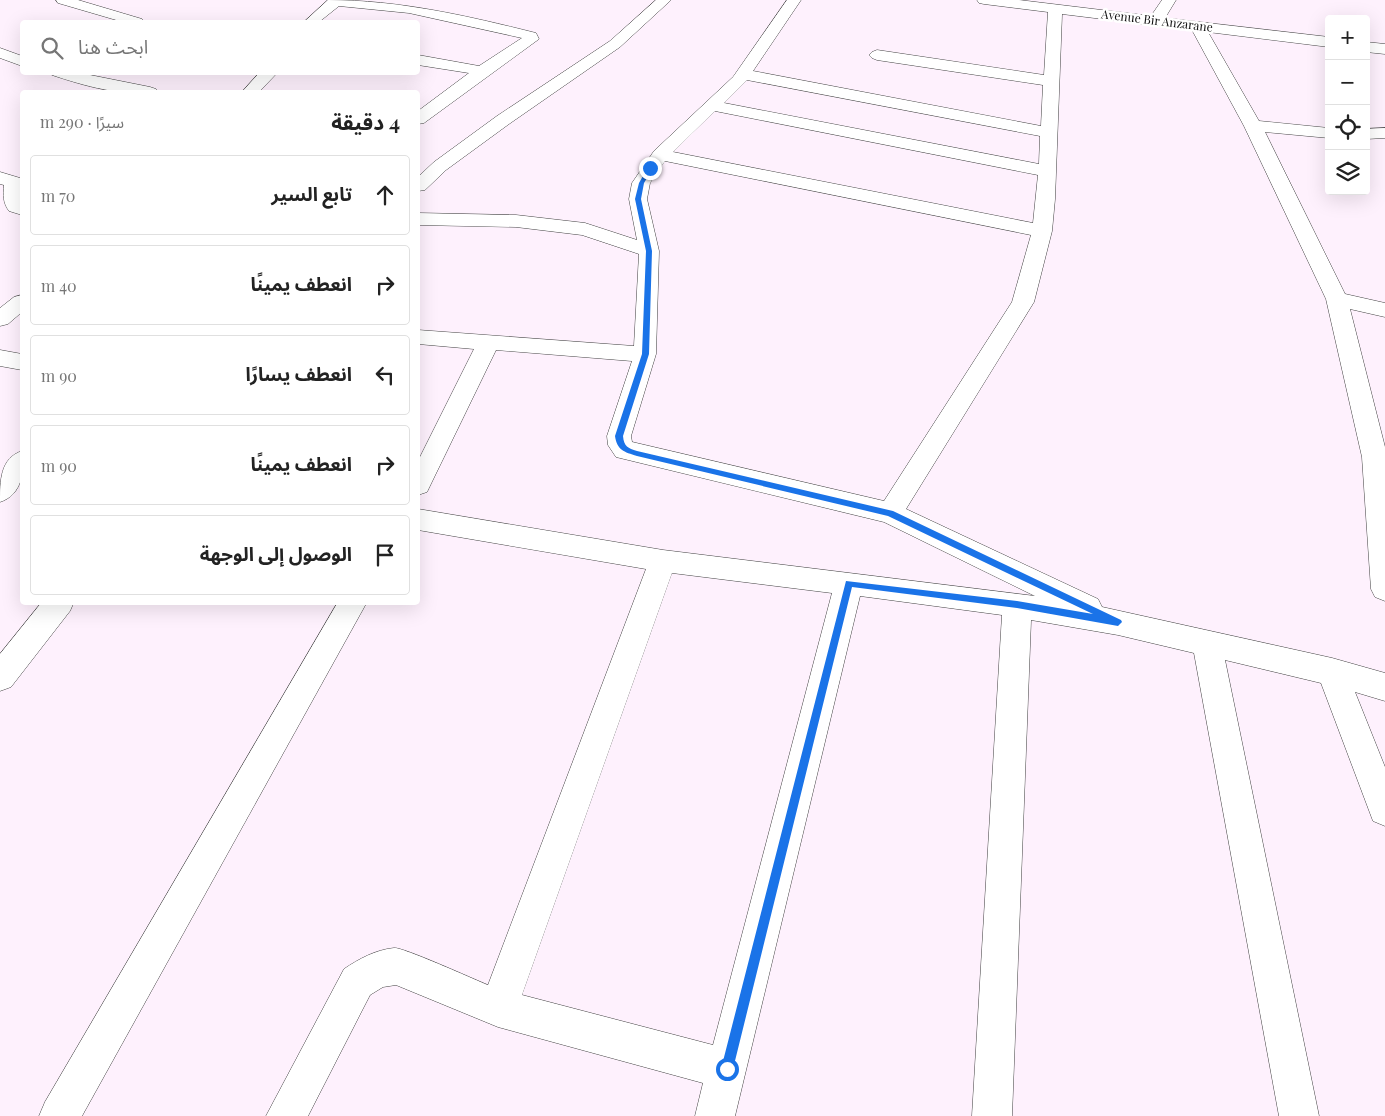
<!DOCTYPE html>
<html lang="ar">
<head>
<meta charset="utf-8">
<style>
	body { margin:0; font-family:"Playfair Display","Noto Sans Arabic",serif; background:#f6f6f6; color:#222; direction:rtl }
	.controls { position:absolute; right:15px; top:15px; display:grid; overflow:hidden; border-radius:5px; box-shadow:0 5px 20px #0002 }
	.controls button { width:45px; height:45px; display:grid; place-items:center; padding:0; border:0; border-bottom:1px solid #e0e0e0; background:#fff; color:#222; font:25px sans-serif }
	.stop { position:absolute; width:15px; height:15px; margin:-11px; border:4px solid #1a73e8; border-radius:50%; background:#fff }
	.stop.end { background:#1a73e8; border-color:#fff; box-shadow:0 1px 5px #0008 }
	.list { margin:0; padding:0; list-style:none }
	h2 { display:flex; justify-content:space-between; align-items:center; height:65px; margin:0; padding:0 20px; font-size:21px }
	h2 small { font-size:16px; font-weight:400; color:#767676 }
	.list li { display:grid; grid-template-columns:32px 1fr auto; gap:15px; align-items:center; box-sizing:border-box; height:80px; margin:0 10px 10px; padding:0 10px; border:1px solid #e0e0e0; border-radius:5px }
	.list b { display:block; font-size:19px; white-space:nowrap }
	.list em { font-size:16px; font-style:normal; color:#767676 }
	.icon { flex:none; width:28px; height:28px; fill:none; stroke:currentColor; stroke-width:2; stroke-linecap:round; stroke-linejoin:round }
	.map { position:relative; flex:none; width:1385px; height:1116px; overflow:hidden; direction:ltr }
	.search { position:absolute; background:#fff; box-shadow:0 5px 20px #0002; left:20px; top:20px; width:400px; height:55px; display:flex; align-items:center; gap:12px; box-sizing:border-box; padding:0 18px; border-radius:5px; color:#767676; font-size:19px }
	.panel { position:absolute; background:#fff; box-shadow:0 5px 20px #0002; left:20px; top:90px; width:400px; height:515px; border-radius:5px; direction:rtl }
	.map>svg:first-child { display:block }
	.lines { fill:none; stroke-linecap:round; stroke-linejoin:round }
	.minor-casing { stroke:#424242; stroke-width:1 }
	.minor { fill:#fff; fill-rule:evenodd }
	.route { fill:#1a73e8 }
	.labels { text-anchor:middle; stroke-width:5; stroke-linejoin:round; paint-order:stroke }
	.far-street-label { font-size:12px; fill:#0f0f0f; stroke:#fff }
</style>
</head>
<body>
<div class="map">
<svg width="1385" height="1116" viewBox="0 0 1385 1116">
	<rect width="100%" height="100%" fill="#fef1fd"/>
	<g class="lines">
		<defs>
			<g id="minor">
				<path d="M56,0h22l64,19 2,3h-21l-65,-19z"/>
				<path d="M328,0c71,0 140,16 208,33l3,6 -115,84 -6,1v-13l51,-38 -51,-8v-10l61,11 43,-28 -113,-25 -70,-7 -20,16h-15z"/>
				<path d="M656,0h15l-51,47 -111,77 -63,46 -21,20 -7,1v-14l16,-15 63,-46 113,-75z"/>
				<path d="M787,0h14l-48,71 288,55 2,-41 -166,-25 -5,-2 -3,-3 3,-3 5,-2 167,25 4,-63 -64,-8 -5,-1 -2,-3h42l132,16 11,-16h14l-11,18 164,19v10l-121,-15 51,89 70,7v10l-64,-6 80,162 40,9v14l-35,-8 35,138v154l-10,-4 -4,-8 -9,-132 -36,-158 -82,-173 -52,-96 -130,-16 -7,185 -3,32 -18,71 -128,207 192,90 4,8 230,51 53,15v28l-30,-9 30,75v59l-12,-5 -52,-138 -96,-23 94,456h-40l-85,-463 -76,-18 -87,-15 -19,496h-40l30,-501 -142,-19 -125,520h-40l8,-33 -205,-56 -102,-42 -13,2 -13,8 -62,121h-42l78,-147c15,-10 31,-19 50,-21 9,-1 79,31 94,37l158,-416 -228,-39v-21l245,41 372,46 -151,-74 -268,-65 -8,-12 -1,-9 25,-75 -136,-11 -69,142 -9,3v-34l56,-112 -56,-5v-14l216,16 5,-92 -57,-19 -66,-8 -98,-2v-12l98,2 69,8 52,17 -8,-41 3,-16 22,-32 79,-74zM747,80l293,56 -1,28 -315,-61zM715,111l323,64 -5,48 -360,-71zM665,161l366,74 -19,67 -128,199 -252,-59 -1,-6 25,-82 3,-103 -12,-52 3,-16zM672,573l160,20 -119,452 -191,-50z"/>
				<path d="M1366,42l19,2v10l-19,-2z"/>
				<path d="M0,48l22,8v10l-22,-8z"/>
				<path d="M50,72h25l75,15 6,2 2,3c-35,5 -73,-6 -106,-17z"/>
				<path d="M260,72h18l-19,20h-17z"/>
				<path d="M1385,128v10l-19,1v-10z"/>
				<path d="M0,172l20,6 2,4v33l-13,-4c-6,-8 -6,-16 -5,-26l-4,-1z"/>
				<path d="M22,295v17l-14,12 -8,2v-18l14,-11z"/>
				<path d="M0,350l22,4v16l-22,-4z"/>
				<path d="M22,451c3,20 0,44 -22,51 0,-21 0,-44 22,-51z"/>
				<path d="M42,602h32l-4,9 -59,76 -11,4v-37z"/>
				<path d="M338,602h29l-285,514h-43l6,-14z"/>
			</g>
		</defs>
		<!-- minor casing -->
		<use href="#minor" class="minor-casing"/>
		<!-- minor -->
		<use href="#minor" class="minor"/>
	</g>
	<!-- route -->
	<path class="route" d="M648,167l5,1 -9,15 -3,16 11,52 -3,103 -26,82c1,11 5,12 14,15l256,60 228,109 1,2 -4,4 -101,-18 -165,-21 -119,482 -2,4 -4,2 -4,-2 -2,-4 125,-488 171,20 76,13 -205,-98 -251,-60c-13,-4 -20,-6 -22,-20l27,-82 4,-103 -11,-52 4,-16z"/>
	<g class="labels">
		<!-- far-street labels -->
		<g class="far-street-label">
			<text transform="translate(1157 21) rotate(7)" y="4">Avenue Bir Anzarane</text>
		</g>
	</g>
</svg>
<div class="controls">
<button>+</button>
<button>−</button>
<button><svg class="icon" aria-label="locate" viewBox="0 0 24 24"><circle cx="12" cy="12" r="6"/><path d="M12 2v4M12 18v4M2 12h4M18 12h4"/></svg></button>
<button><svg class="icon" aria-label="layers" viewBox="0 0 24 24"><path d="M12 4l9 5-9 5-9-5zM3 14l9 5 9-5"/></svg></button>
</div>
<div class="stop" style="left:727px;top:1069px"></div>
<div class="stop end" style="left:650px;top:168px"></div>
<div class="search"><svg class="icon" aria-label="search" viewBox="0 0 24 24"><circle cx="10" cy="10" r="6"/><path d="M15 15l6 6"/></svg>ابحث هنا</div>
<section class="panel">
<h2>4 دقيقة<small>سيرًا · 290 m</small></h2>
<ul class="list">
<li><svg class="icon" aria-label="ahead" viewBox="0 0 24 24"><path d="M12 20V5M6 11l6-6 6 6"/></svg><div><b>تابع السير</b></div><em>70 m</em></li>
<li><svg class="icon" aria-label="right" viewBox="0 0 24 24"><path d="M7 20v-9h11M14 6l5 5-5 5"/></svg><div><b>انعطف يمينًا</b></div><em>40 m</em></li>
<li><svg class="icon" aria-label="left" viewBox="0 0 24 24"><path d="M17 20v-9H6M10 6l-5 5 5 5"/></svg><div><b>انعطف يسارًا</b></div><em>90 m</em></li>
<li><svg class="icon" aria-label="right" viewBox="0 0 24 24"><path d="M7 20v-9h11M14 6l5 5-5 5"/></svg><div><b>انعطف يمينًا</b></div><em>90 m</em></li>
<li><svg class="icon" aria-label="arrive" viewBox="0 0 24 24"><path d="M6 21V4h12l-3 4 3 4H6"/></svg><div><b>الوصول إلى الوجهة</b></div></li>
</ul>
</section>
</div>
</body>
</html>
